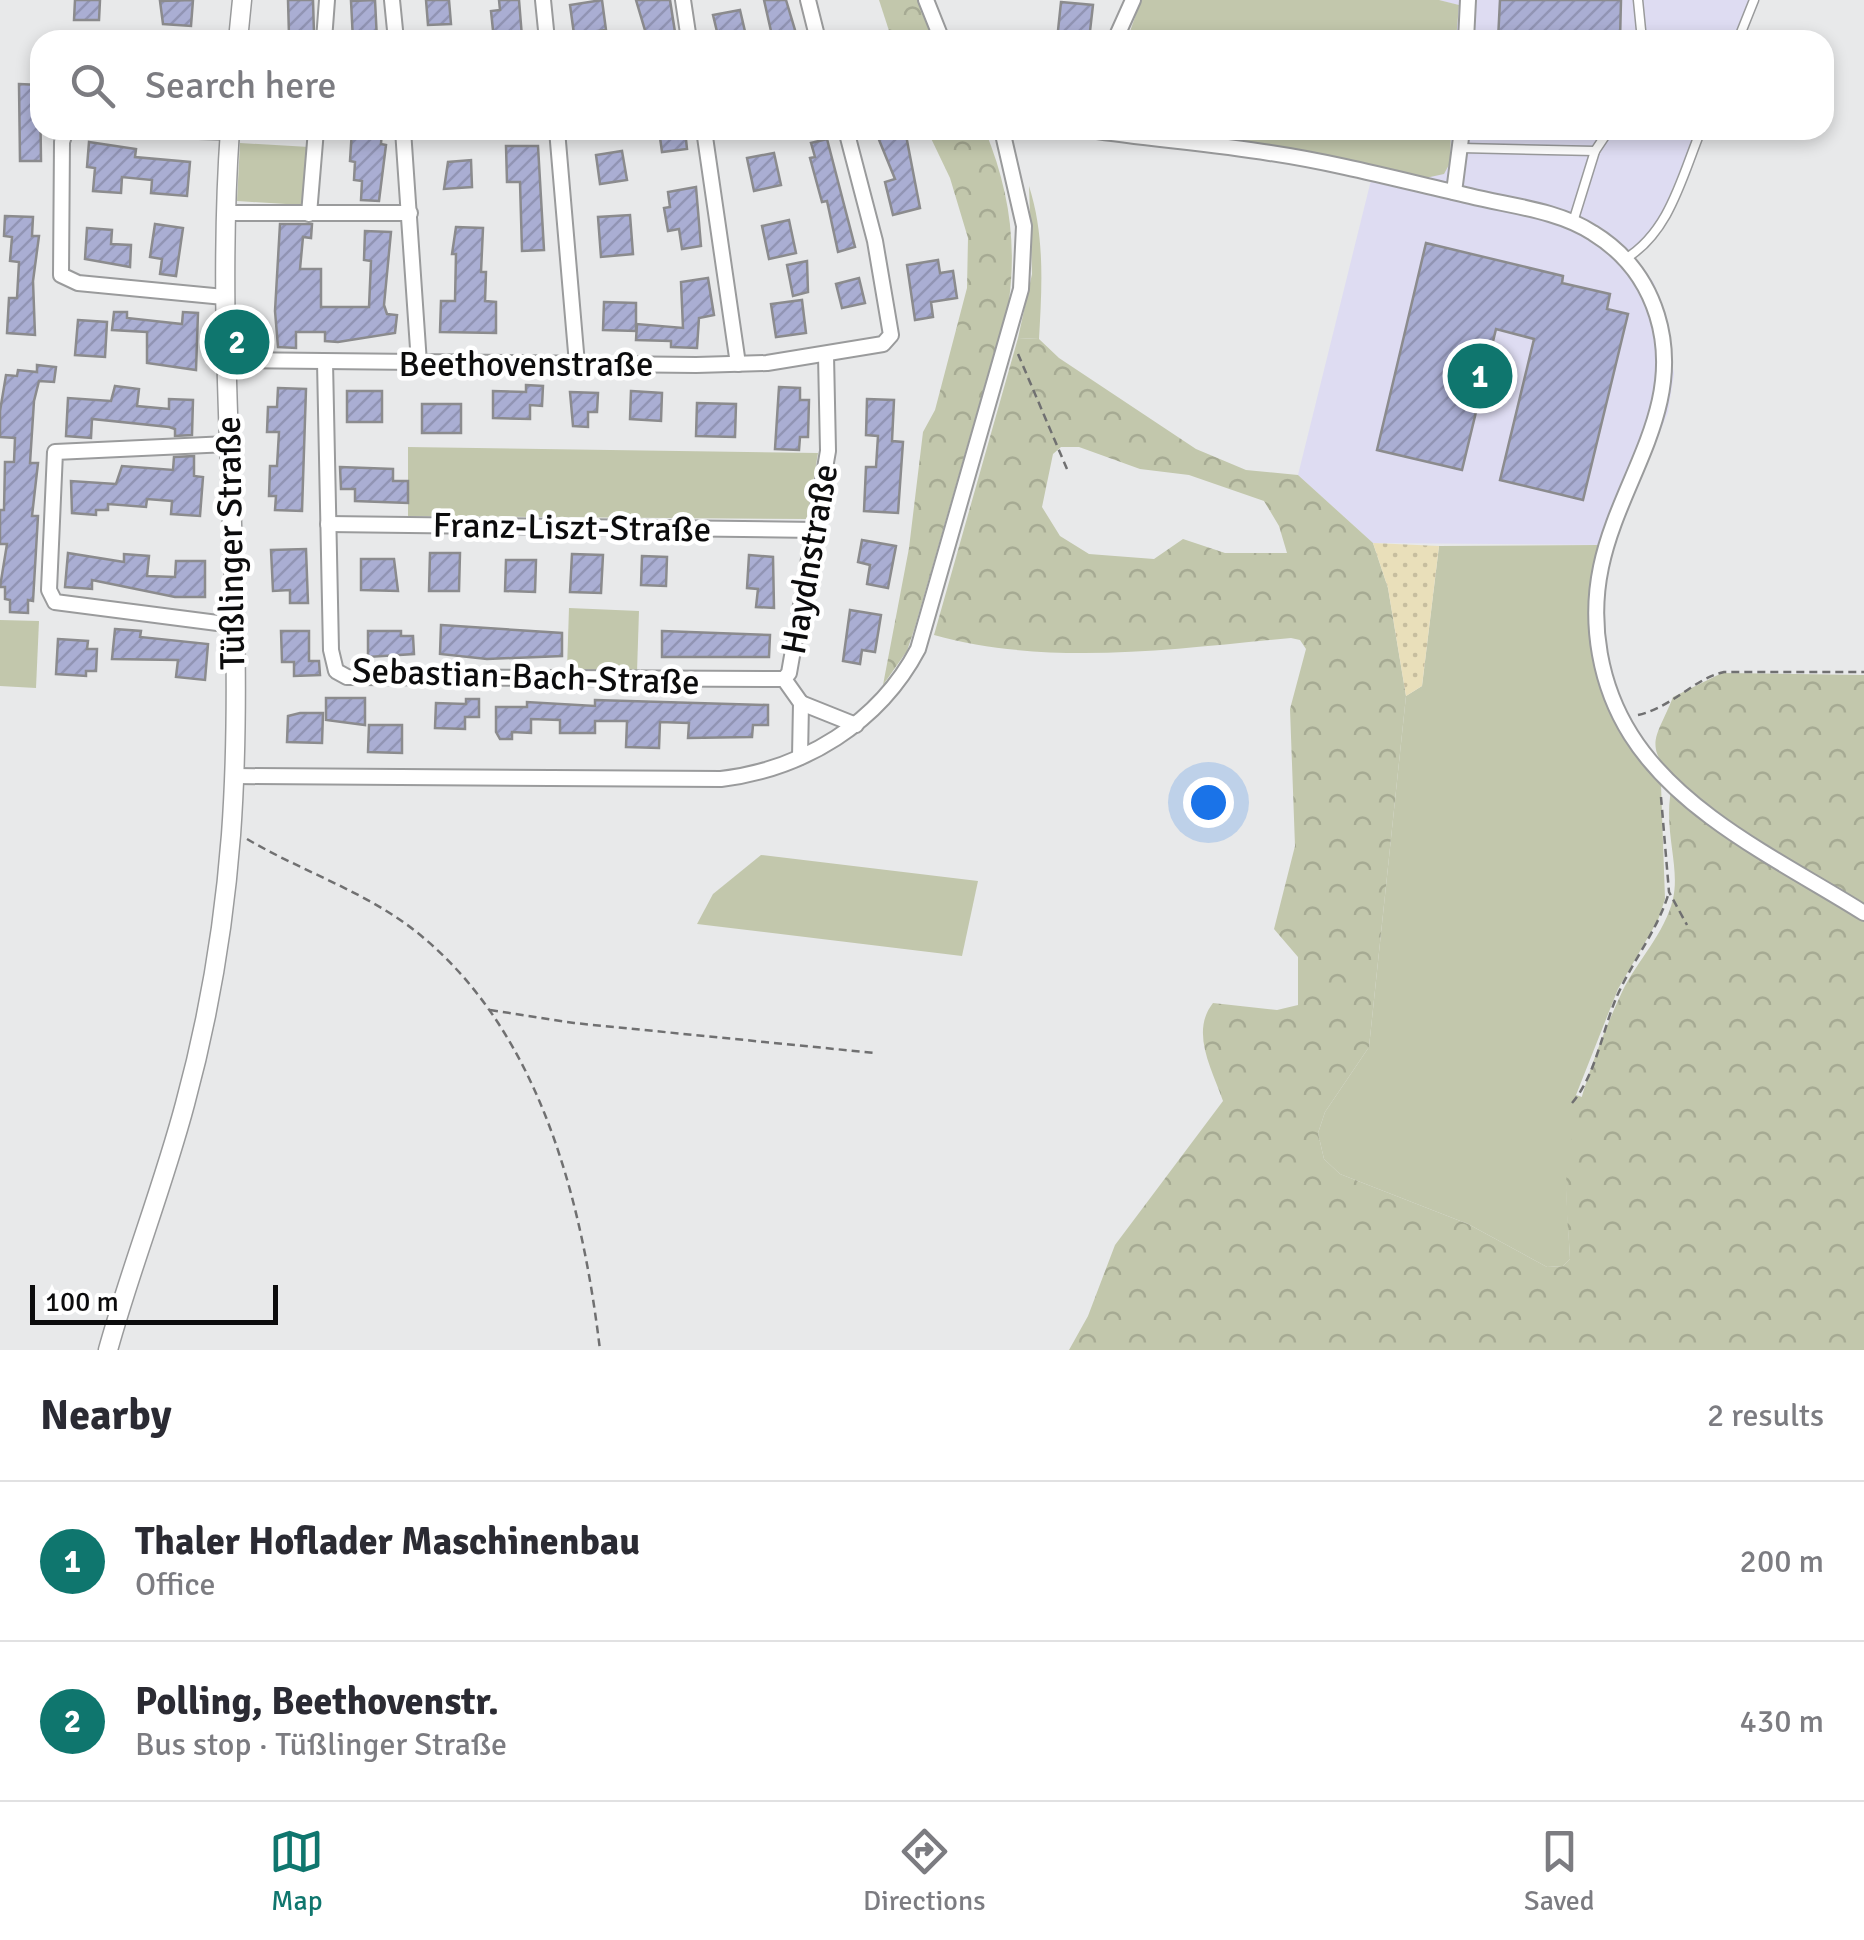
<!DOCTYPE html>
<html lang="en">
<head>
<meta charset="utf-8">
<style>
	body { margin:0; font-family:Signika,sans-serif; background:#f2f2f3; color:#2b2b33 }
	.scale { position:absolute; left:30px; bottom:25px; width:248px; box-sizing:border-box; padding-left:10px; border:5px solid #0c0c0d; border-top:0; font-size:28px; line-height:35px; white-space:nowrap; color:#0c0c0d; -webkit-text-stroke:8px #fff; paint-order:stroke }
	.you { position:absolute; left:1208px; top:802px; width:35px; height:35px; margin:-25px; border:8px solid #fff; border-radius:50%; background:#1a73e8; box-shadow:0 0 0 15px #1a73e833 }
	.badge { display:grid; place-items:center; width:65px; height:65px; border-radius:50%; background:#0f766e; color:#fff; font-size:32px; font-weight:700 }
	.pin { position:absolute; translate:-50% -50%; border:5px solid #fff; box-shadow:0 2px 10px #0006 }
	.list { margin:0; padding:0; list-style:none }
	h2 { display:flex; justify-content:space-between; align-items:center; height:130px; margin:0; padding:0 40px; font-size:42px }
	h2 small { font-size:32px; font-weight:400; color:#7c7c81 }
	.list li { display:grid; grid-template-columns:65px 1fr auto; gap:30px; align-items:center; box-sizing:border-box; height:160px; padding:0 40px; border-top:2px solid #e1e1e2 }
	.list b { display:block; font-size:38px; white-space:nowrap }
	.list p { margin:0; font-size:32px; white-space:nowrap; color:#7c7c81 }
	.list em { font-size:32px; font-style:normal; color:#7c7c81 }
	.icon { flex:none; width:55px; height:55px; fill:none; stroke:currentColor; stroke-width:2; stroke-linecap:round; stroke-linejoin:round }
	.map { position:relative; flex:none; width:1864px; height:1350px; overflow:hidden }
	.search { position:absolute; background:#fff; box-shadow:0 5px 15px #0003; left:30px; right:30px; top:30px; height:110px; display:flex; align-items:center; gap:25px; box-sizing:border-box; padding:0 35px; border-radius:30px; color:#7c7c81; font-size:38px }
	.sheet { height:450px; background:#fff }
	nav { display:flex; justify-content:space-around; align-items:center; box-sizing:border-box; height:140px; border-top:2px solid #e1e1e2; background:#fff; font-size:28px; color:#7c7c81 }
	nav a { display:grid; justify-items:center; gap:5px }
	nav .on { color:#0f766e }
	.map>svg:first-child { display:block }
	.commercial { fill:#dedcf2 }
	.green { fill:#c2c7ac }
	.forest { fill:url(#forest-crowns); fill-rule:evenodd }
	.sand { fill:url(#sand-dots) }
	.building { fill:url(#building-hatch); stroke:#8b8b8d; stroke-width:2.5 }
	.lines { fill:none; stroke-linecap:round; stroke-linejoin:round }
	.service-casing { stroke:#9a9b9c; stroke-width:11 }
	.minor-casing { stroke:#9a9b9c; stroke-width:18 }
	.tertiary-casing { stroke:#9a9b9c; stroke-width:21 }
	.path { stroke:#707071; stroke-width:2.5; stroke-dasharray:8 5; stroke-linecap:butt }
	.service { stroke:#fff; stroke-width:8 }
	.minor { stroke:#fff; stroke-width:14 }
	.tertiary { stroke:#fff; stroke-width:18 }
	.labels { text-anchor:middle; stroke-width:9; stroke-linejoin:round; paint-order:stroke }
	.street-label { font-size:35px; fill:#0c0c0d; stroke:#fff }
</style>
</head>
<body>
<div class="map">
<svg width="1864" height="1350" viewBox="0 0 1864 1350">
	<defs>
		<pattern id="forest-crowns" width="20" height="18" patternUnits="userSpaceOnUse" patternTransform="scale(2.5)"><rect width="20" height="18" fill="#c2c7ac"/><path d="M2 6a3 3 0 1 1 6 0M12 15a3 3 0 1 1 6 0" fill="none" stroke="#a6aa93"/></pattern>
		<pattern id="sand-dots" width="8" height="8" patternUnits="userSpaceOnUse" patternTransform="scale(2.5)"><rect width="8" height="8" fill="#e9dfba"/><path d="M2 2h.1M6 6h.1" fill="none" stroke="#c7be9f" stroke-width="1.8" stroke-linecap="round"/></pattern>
		<pattern id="building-hatch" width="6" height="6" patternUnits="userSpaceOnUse" patternTransform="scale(2.5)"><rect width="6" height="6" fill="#aaaed3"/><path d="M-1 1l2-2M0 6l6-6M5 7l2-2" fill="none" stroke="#9194b4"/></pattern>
	</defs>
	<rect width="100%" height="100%" fill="#e8e9ea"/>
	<!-- commercial -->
	<g class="commercial">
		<path d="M1439,0h312l-17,40h-278l2,-35z"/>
		<path d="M1451,130h246l-42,100 -24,22 23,31 8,22 12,69 -6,38 -54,133 -241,-2 -75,-68 76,-307 76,-5z"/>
	</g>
	<!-- green -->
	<g class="green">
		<path d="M1141,0h298l20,5 -3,35h-329z"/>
		<path d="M1149,130h302l-1,33 -6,11 -23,5 -147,-34z"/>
		<path d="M240,143l69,4 -3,54 -4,4 -65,-4z"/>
		<path d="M1029,186c16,50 13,101 10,153l-21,-1 14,-64z"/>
		<path d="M408,447l410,6 -11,66 -399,-3z"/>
		<path d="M1598,545c-23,91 5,169 63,240l4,114 -7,21 -40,69 -42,106 9,3 -19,91 4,70 -7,7 -16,1 -79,-43 -128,-50 -16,-15 -6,-26 7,-21 44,-65 37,-351 16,-10 17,-140z"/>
		<path d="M569,608l70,3 -2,61 -70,-3z"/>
		<path d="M0,620l39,1 -3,67 -36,-2z"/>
		<path d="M761,855l217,26 -16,75 -265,-32 16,-30z"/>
	</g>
	<!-- forest -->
	<g class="forest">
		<path d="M879,0h40l16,40h-43z"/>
		<path d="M927,130h58c23,57 32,109 24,171l-94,326 -8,24 -24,34 26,-137 14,-116 12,-22 32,-122 1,-50 -18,-60z"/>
		<path d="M1018,338l21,1 20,19 137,91 50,21 52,5 75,68 15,45 18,108 -37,351 -44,65 -7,21 6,26 16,15 128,50 79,43 16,-1 7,-7c-1,-23 -4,-46 -4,-69 1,-64 29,-140 56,-198 15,-31 43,-59 51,-93 8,-36 -13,-74 1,-121 -32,-34 -16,-42 -1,-81l49,-24 142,2v675h-795l19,-34 27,-71 108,-144c-11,-32 -33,-69 -10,-98l64,7 21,-5v-48l-24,-28 21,-83 -5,-137 16,-60 -6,-9 -9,-2c-117,11 -241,29 -357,-3zM1061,447h18l61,22 49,6 75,26 15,25 8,27h-62l-42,-14 -29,20 -65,-5 -29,-18 -18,-29 11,-53z"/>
	</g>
	<!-- sand -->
	<path class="sand" d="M1373,543l66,3 -17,140 -16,10 -18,-108z"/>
	<!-- building -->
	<g class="building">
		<path d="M75,0h25l-1,20h-25z"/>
		<path d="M193,0l-2,26 -28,-2 -3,-23z"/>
		<path d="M288,0h25l1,34 -25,1z"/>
		<path d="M375,0l2,40h-24l-2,-39z"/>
		<path d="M426,0h23l2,24 -23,1z"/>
		<path d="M499,0h20l3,37 -28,3 -3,-29 9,-1z"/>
		<path d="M602,0l4,30 -32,4 -4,-29z"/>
		<path d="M636,0h34l5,32 -28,5z"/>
		<path d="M764,0h22l12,40h-25z"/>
		<path d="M1500,0h121l-1,40h-122z"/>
		<path d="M1061,2l32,3 -4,35h-32z"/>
		<path d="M740,10l7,30h-28l-6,-25z"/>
		<path d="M19,84l21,1 1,76h-21z"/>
		<path d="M352,130h30l-1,14 5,1 -7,56 -18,-1 1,-19 -8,-1 1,-18 -5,-1z"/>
		<path d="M659,130h26l2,19 -25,3z"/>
		<path d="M875,130h30l15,78 -27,7 -8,-33 10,-3z"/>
		<path d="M827,139l28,108 -17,5 -11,-51 -5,1 -12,-44 5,-1 -4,-14z"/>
		<path d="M89,142l47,7 -1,8 55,5 -3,34 -36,-3 1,-13 -30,-3 -1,16 -28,-2 2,-23 -8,-1z"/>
		<path d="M506,146h32l6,104 -22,1 -2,-69h-13z"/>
		<path d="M622,151l5,29 -27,4 -4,-29z"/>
		<path d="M774,153l7,32 -27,6 -7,-33z"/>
		<path d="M471,160l1,27 -28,2 4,-27z"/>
		<path d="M696,187l5,59 -19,3 -3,-20 -11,2 -4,-23 6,-1 -2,-15z"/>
		<path d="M630,215l3,39 -32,3 -3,-40z"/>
		<path d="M5,216l28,1 -1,19h7l-6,45 2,54 -28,-2 2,-35h8l2,-36 -9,-1 2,-24 -8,-1z"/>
		<path d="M789,220l7,33 -27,6 -7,-33z"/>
		<path d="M155,224l28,4 -7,48 -16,-2 2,-15 -12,-2z"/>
		<path d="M280,224h32l-1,14 -8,-1 -3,32h21v38h48l2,-46 -7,-1 1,-29 26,1 -7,73 3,9 10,1 -2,18 -57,9 -13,-1v-9h-29v16l-18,-1 -3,-36z"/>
		<path d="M456,227l27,1 -2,44h5l-1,29 11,1v31l-56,-1 1,-31h14l1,-47h-4z"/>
		<path d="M87,228l25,2 -1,14 20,1 -1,22 -45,-8z"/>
		<path d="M1426,243l137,33 -1,7 48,11 -3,15 21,5 -45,186 -83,-20 34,-141 -38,-10 -34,141 -85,-20z"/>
		<path d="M938,260l2,13 13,-2 4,27 -26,4 2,15 -18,3 -8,-55z"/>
		<path d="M807,261l1,31 -15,4 -6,-31z"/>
		<path d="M708,278l6,37 -15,3 -2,30 -26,-1v-6l-35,-1 1,-16 46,4 -2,-46z"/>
		<path d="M859,278l6,25 -23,5 -6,-24z"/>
		<path d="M802,300l4,33 -30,4 -5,-33z"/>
		<path d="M604,302l32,1v28l-33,-1z"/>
		<path d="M114,312h13v6l55,6 1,-12 15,1 -2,57 -49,-7v-31l-35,-2z"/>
		<path d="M78,320l29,2 -2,35 -30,-2z"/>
		<path d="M37,365l19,2 -2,15 -15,-1 -5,20 -4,62h8l-6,53h6l-5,85 -5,-1v13l-18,-1v-12l-5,-1v-12h-5l7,-43h-7v-34h4l1,-48h9l1,-24 -15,-1v-26l6,-36 11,1 1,-6 19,2z"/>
		<path d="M526,385l17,1 -1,20 -12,-1v14l-37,-1v-27l33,1z"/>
		<path d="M115,386l24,3 -2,17 32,3v-10l24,1 -1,35 -17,1v-7l-6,-2 -77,-8 -1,19 -25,-2 2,-38 43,3z"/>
		<path d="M779,387l21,1v12h9l-1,37h-8l-1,13 -24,-1z"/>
		<path d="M278,388l28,1 -4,122 -27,-1 1,-14h-7l1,-30h7l2,-34h-12l1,-25h9z"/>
		<rect x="347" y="391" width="35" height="31"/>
		<path d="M631,391l31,2 -1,28 -31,-2z"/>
		<path d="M570,392l28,1 -1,19h-9v15l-15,-1z"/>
		<path d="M867,399l27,1 -2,41 11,1 -5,71 -34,-2 2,-44h10l2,-31 -12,-1z"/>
		<path d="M697,403l39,1 -1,33 -39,-1z"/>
		<rect x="422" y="404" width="39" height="29"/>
		<path d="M194,456v20l9,1 -3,39 -29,-2 1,-13 -25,-2 -1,8 -38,-3v6h-12v5l-24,-2 -1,-32 45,3 6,-18 51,4 1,-13z"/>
		<path d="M340,467l53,2v12h15v22l-53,-2v-12h-14z"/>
		<path d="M862,540l34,6 -8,42 -21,-4 3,-19 -12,-3z"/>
		<path d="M306,549l2,54h-18v-13l-17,1 -2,-41z"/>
		<path d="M68,553l56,9v-8l25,2 -2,20 28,1 1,-16h29v36h-30l-83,-17v9l-27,-2z"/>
		<path d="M430,553h30l-1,38h-30z"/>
		<path d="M572,554l31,1 -2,38 -31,-1z"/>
		<path d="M749,555l24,2 1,51 -18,-1 2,-18 -11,-1z"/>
		<path d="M642,556l25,1 -1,29 -25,-1z"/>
		<path d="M361,559h33l4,32 -37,-1z"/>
		<path d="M506,560h30l-1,32 -30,-1z"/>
		<path d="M850,610l31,5 -6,37 -13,-2 -2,14 -17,-3z"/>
		<path d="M441,625l121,8v23l-75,3 -47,-5z"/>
		<path d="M115,629l26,2 -1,6 68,7 -3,36 -29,-3 2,-17 -66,-1z"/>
		<path d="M281,631h28v30h10l1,14 -26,1v-14h-12z"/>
		<path d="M368,631h33v5h12l1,18 -46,3z"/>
		<path d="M662,631l108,4 -1,22h-107z"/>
		<path d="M58,639l30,2 -1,8h10l-1,22h-10v5l-30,-2z"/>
		<path d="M326,698h39v27l-39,-5z"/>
		<path d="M466,699h13v18h-14v12l-30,-1 1,-25 30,1z"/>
		<path d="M595,700l173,5v20h-15l-1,12 -64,1 1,-15 -29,-1 -1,26 -33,-1 1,-26h-32v12h-35v-13l-29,-1v14l-19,-1v7h-12l-4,-7v-25h31v-5l68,4z"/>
		<path d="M300,713h23l-1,30 -35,-1 1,-26z"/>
		<path d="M369,725h33v28l-34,-1z"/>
	</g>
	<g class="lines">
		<defs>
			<g id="service">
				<path d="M1638,0l4,40"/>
				<path d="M1738,40l16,-40"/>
				<path d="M1461,148l134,3"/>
				<path d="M1573,222l22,-71 14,-21"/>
				<path d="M1625,259c45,-27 57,-83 76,-129"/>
			</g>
			<g id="minor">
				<path d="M392,0l4,40"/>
				<path d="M543,0l4,40"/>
				<path d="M683,0l6,40"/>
				<path d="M808,0l10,40"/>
				<path d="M926,0l16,40"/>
				<path d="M324,40l3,-40"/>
				<path d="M1115,40l18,-40"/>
				<path d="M1466,40l2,-40"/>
				<path d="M66,130l-4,12 -1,133 17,8 146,14"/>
				<path d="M166,130l64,2"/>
				<path d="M403,130l16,233"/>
				<path d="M557,130l20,234"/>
				<path d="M704,130l34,234"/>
				<path d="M1090,130c60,9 120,13 180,23 67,10 134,28 200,43 40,10 88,14 123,37 31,19 53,47 64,82 29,93 -38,165 -56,252 -12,57 -1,119 30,168 51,81 154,128 233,178"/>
				<path d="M1454,192l8,-62"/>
				<path d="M226,213h184"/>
				<path d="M309,214l7,-84"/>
				<path d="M225,360l471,5 71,-2 116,-19 8,-9 -16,-94 -29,-111"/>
				<path d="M325,362l6,288 5,21 11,6 437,2"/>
				<path d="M228,444l-173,8 -6,138 6,12 178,23"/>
				<path d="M328,524l488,6"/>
				<path d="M801,703l55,22"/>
				<path d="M800,757l1,-54 -17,-24 5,-6 39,-222 -2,-96"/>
				<path d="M234,776l487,3c83,-10 158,-56 197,-130l103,-360 3,-63 -22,-96"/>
			</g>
			<g id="tertiary">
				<path d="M238,40l4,-40"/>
				<path d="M108,1350c23,-83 55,-163 77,-246 24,-88 39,-178 46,-269 17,-234 -18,-470 -1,-705"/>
			</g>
		</defs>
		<!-- service casing -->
		<use href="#service" class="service-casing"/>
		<!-- minor casing -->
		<use href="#minor" class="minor-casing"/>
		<!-- tertiary casing -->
		<use href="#tertiary" class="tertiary-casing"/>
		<!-- path -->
		<g class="path">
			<path d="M1018,354l49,115"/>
			<path d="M1638,715c35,-8 55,-36 86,-43h140"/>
			<path d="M1661,797l8,95 18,33"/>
			<path d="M247,839c54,32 117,52 167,91 125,98 168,269 186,420"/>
			<path d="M490,1010l84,13 301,30"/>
			<path d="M1572,1103c24,-28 30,-72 45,-107 16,-36 41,-66 52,-104"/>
		</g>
		<!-- service -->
		<use href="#service" class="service"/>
		<!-- minor -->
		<use href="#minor" class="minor"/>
		<!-- tertiary -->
		<use href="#tertiary" class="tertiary"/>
	</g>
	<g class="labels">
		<!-- street labels -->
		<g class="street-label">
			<text x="526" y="376">Beethovenstraße</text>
			<text transform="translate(572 527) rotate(1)" y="12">Franz-Liszt-Straße</text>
			<text transform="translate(230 543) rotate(-91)" y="12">Tüßlinger Straße</text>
			<text transform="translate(809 559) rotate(-80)" y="12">Haydnstraße</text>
			<text transform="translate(526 676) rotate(2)" y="12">Sebastian-Bach-Straße</text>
		</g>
	</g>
</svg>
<div class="scale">100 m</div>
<div class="you"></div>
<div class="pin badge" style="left:1480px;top:376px">1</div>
<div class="pin badge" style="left:237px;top:342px">2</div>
<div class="search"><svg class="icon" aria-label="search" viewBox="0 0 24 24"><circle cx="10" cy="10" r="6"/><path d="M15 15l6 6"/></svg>Search here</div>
</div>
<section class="sheet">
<h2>Nearby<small>2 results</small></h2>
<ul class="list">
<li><span class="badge">1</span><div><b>Thaler Hoflader Maschinenbau</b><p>Office</p></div><em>200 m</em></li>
<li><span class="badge">2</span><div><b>Polling, Beethovenstr.</b><p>Bus stop · Tüßlinger Straße</p></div><em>430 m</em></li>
</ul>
</section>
<nav>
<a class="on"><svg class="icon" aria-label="map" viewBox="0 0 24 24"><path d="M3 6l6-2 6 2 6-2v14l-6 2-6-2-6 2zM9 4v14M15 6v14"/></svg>Map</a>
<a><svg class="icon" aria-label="directions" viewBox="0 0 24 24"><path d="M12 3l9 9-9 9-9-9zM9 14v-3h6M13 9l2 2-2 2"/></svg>Directions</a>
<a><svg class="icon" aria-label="saved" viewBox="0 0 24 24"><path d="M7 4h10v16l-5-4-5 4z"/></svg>Saved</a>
</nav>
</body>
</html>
